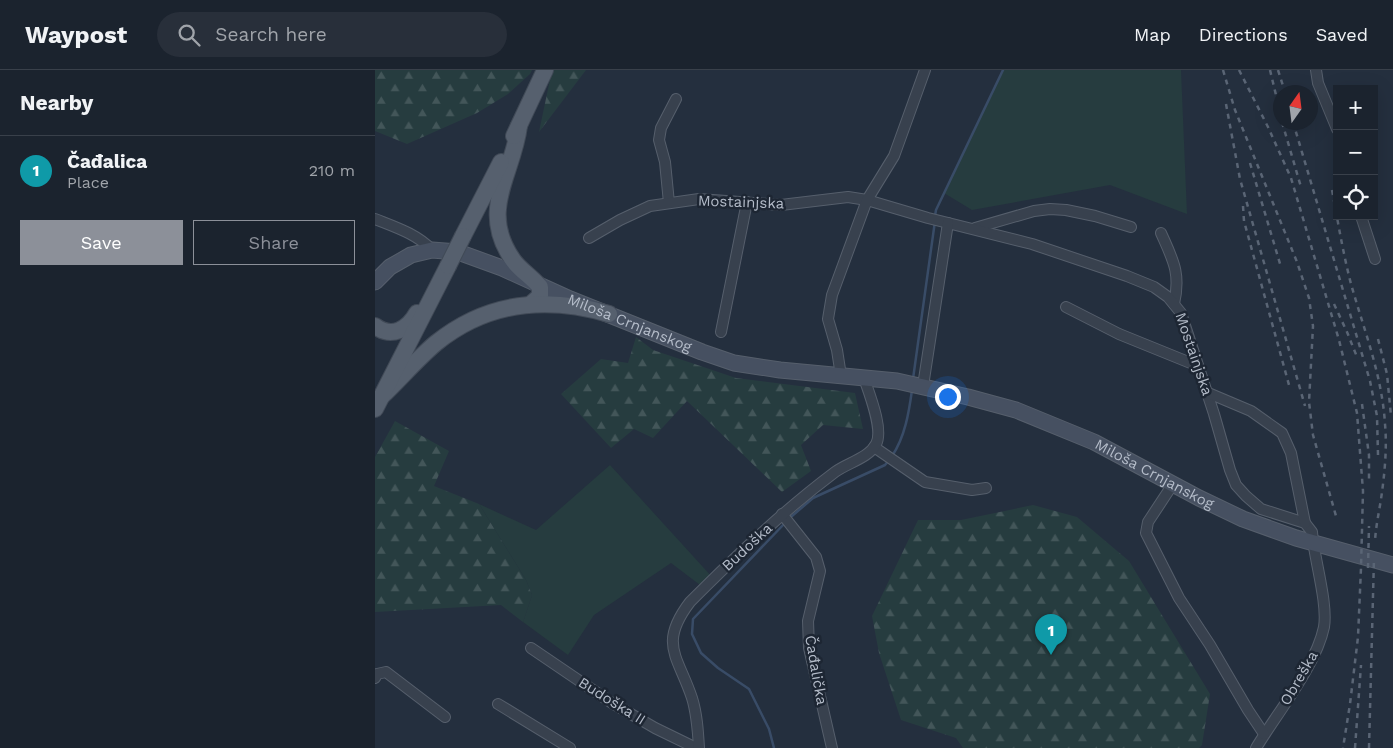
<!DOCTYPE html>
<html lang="en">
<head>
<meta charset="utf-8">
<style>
	body { margin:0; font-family:"Work Sans",sans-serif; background:#282f3a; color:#f1f3f6 }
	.controls { position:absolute; right:15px; top:15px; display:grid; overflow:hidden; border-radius:0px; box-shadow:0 5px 20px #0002 }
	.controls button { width:45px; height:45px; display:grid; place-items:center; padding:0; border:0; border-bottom:1px solid #39404a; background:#1b232e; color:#f1f3f6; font:25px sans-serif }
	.compass { position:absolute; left:898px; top:15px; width:45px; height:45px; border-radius:50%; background:#1b232e; box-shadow:0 5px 20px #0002; rotate:14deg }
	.you { position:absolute; left:572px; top:326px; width:18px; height:18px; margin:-12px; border:4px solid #fff; border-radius:50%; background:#1a73e8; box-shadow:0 0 0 8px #1a73e833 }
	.badge { display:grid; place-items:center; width:32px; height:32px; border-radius:50%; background:#8c9099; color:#fff; font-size:16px; font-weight:700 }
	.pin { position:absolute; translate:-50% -41px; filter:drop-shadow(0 1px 2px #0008) }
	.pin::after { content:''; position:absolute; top:26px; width:18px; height:15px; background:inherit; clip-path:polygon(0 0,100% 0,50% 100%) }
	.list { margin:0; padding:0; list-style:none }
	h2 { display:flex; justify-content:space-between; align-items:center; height:65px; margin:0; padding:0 20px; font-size:21px }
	h2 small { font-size:16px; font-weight:400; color:#a0a4aa }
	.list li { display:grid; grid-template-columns:32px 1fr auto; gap:15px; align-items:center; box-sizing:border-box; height:70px; padding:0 20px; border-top:1px solid #39404a }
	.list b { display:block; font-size:19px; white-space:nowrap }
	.list p { margin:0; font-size:16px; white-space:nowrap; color:#a0a4aa }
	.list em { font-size:16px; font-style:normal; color:#a0a4aa }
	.actions { display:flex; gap:10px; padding:15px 20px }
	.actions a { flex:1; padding:11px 0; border:1px solid #8c9099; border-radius:0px; text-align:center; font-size:18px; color:#8c9099 }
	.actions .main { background:#8c9099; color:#fff }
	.icon { flex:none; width:28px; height:28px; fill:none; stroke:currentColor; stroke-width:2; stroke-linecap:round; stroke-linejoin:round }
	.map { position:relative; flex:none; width:1018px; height:678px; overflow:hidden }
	header { display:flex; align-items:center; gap:30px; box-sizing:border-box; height:70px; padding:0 25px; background:#1b232e; border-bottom:1px solid #39404a }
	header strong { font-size:24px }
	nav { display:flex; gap:28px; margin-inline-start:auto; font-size:18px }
	.search { width:350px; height:45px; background:#282f3a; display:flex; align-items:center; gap:12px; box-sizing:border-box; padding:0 18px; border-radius:28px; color:#a0a4aa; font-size:19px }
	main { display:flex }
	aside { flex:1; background:#1b232e }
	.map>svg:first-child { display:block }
	.green { fill:#263c3f }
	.forest { fill:url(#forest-firs) }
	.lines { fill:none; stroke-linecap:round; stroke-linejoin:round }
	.stream { stroke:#394c67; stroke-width:2.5 }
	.minor-casing { stroke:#565f6c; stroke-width:12 }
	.secondary-casing { stroke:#565f6c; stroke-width:17 }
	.primary-casing { stroke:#414a57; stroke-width:18 }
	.minor { stroke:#38414e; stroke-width:10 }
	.secondary { stroke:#465061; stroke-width:15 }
	.primary { stroke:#56606e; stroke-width:16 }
	.rail { stroke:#5a6575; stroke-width:2.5; stroke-dasharray:5 5; stroke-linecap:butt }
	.primary-bridge-casing { stroke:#414a57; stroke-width:18; stroke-linecap:butt }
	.primary-bridge { stroke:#56606e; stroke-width:16 }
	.labels { text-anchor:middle; stroke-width:5; stroke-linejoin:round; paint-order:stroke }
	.street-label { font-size:15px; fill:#b4bcc9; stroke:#1d2633 }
</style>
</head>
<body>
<header>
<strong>Waypost</strong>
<div class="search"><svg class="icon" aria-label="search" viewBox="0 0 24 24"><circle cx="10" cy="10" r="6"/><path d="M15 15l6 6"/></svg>Search here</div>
<nav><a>Map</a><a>Directions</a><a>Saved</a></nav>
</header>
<main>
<aside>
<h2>Nearby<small></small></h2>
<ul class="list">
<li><span class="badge" style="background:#0f9aa8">1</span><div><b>Čađalica</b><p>Place</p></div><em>210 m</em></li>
</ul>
<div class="actions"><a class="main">Save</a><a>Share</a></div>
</aside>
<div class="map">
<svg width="1018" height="678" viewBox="0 0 1018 678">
	<defs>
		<pattern id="forest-firs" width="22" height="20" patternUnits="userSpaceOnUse" patternTransform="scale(1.25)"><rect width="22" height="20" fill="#263c3f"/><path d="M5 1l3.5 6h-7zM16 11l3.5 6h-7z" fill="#435659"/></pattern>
	</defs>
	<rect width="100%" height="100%" fill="#242f3e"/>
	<!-- green -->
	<g class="green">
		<path d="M628,0h178l6,144 -77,-29 -138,25 -28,-17z"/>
		<path d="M235,395l103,113 -9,10 -33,-25 -77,52 -26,40 -45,-33 9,-27 -6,-15 -47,-76 57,26z"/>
	</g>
	<!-- forest -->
	<g class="forest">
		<path d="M0,0h157l-2,4 -22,20 -31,19 -70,31 -32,-13z"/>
		<path d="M177,0h34l-47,62z"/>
		<path d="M261,267l17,13 83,28 119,15 8,36 -40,-4 -22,20 10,26 -29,21 -95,-91 -34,37 -19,-9 -23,19 -50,-54 40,-35 27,4z"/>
		<path d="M20,351l54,30 -15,35 45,18 47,76 6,15 -9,27 -22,-17 -126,7v-155z"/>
		<path d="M658,435l44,12 52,44 81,133 -8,51 -3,3h-236l-7,-10 -55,-18 -22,-67 -7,-37 46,-96h43z"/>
	</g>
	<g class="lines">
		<!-- stream -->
		<g class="stream">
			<path d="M560,146l1,-6 67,-140"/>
			<path d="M538,309l22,-158"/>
			<path d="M517,386c13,-19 17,-44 20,-66"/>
			<path d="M417,446l21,-18 72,-33 4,-5"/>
			<path d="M399,678l-5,-19 -20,-40 -31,-21 -17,-15 -9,-19 1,-15 92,-96"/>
		</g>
		<defs>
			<g id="minor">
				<path d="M941,0l2,13 19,46"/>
				<path d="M294,133l-4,-41 -6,-22 2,-12 15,-29"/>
				<path d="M986,146l14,43"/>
				<path d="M0,149c20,8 42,15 57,31"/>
				<path d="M600,158l59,-17 16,-2 16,1 29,6 36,11"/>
				<path d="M786,163c12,27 20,40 13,71"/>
				<path d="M214,168l31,-18 30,-14 49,-7 82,6 67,-8 19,3 61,18 104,26 95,32 27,11 14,10 13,16 33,101 16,56 6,15 10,11 15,13 44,14 7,9c2,26 16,71 12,95 -8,39 -47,86 -68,121"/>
				<path d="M691,237l53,27 79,32"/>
				<path d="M346,262l26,-130"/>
				<path d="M466,306l-4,-26 -9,-31 4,-24 35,-95 27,-44 31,-86"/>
				<path d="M548,316l25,-163"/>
				<path d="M831,322l45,19 31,22 9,20 14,70"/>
				<path d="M499,377l51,35 47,8 14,-2"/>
				<path d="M798,414l-25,38 -2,11 33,65 31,47 38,65 16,24"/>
				<path d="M407,444l34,43 4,14 -12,50 1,27 23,100"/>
				<path d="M156,578l81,55 43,25 41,20"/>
				<path d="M0,608l2,-4 9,-2 59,45"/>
				<path d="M123,634l72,44"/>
				<path d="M324,678c-1,-17 -2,-34 -7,-50 -14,-42 -34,-54 -2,-96 46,-46 93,-91 145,-130 12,-9 34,-14 41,-28 8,-14 -7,-51 -12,-66"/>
			</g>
			<g id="secondary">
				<path id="s1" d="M0,212l15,-15 21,-12 21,-5 26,2 44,16 68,31 132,53 32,11 46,7 117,11 71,16 48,13 78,32 105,56 44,21 53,19 97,27"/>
			</g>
			<g id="primary">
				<path d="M144,56c-6,49 -41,84 -6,134 7,10 19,17 27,27v9l-9,8"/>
				<path d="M139,66l31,-66"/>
				<path d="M88,166l38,-74"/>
				<path d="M0,256c17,13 33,3 42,-13"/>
				<path d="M7,326c18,-17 35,-37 54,-53 52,-42 111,-47 173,-29"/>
				<path d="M0,339l73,-143"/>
			</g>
		</defs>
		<!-- minor casing -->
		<use href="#minor" class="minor-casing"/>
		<!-- secondary casing -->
		<use href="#secondary" class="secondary-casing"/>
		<!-- primary casing -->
		<use href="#primary" class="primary-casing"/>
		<!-- minor -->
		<use href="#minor" class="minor"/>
		<!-- secondary -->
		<use href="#secondary" class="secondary"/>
		<!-- primary -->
		<use href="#primary" class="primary"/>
		<!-- rail -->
		<g class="rail">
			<path d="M848,0l12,40 62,152 12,36 4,28 -4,76 4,33 23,81"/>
			<path d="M864,0l29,57 23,51 48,162 18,73 6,78 -2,77 -3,69 -8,67 -7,44"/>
			<path d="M895,0l11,46"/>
			<path d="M903,0l7,22"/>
			<path d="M851,34l14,75 65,227"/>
			<path d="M907,52l19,65"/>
			<path d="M918,52l77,259 7,35 1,39"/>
			<path d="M875,93l31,104"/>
			<path d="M957,120c6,32 11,63 19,94 13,46 31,91 34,140 2,22 0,46 -3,68 -2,16 -6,32 -7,49"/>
			<path d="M868,136l1,15 45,164"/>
			<path d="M959,234l13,28 10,25"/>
			<path d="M1003,269l9,35 4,42"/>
			<path d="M987,334l7,51v28"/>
			<path d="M993,498l1,-42"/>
			<path d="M980,678l6,-83"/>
			<path d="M994,678l5,-190"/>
		</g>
		<defs>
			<path id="primary-bridge" d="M73,196l15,-30"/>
		</defs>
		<!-- primary-bridge casing -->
		<use href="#primary-bridge" class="primary-bridge-casing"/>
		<!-- primary-bridge -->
		<use href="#primary-bridge" class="primary-bridge"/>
	</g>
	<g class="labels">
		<!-- street labels -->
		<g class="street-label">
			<text transform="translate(366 132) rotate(2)" y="5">Mostainjska</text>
			<text dy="5" stroke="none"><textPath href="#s1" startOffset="279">Miloša Crnjanskog</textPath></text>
			<text transform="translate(819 284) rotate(71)" y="5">Mostainjska</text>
			<text dy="5" stroke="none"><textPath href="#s1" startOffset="830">Miloša Crnjanskog</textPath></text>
			<text transform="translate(372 477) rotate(-43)" y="5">Budoška</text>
			<text transform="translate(441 600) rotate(80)" y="5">Čađalička</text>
			<text transform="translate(924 608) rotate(-60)" y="5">Obreška</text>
			<text transform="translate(237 631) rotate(32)" y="5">Budoška II</text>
		</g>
	</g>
</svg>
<div class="controls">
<button>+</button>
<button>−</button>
<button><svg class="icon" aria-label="locate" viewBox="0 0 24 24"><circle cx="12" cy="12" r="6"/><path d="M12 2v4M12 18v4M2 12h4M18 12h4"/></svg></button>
</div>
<svg class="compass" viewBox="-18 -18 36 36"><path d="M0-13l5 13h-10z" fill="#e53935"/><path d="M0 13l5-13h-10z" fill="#a0a4aa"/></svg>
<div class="you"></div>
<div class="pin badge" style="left:676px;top:585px;background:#0f9aa8">1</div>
</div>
</main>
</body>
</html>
